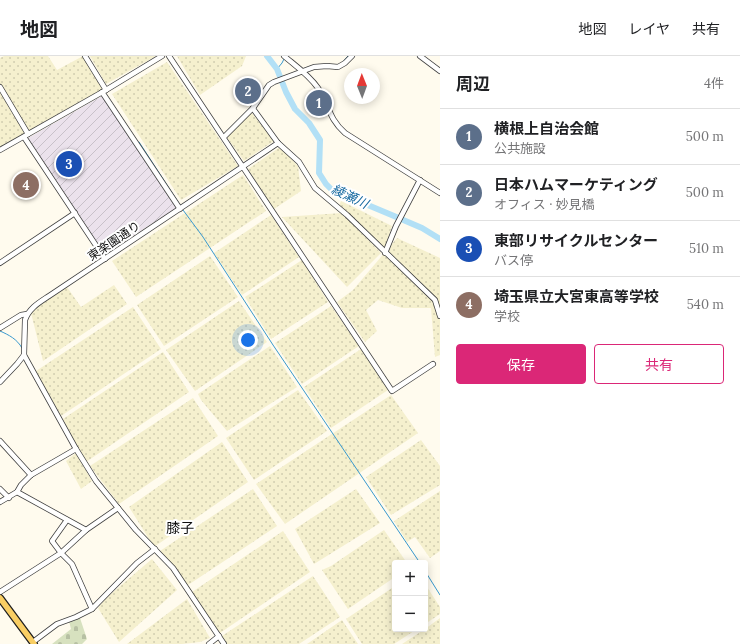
<!DOCTYPE html>
<html lang="ja">
<head>
<meta charset="utf-8">
<style>
	body { margin:0; font-family:Lora,"Noto Sans JP",serif; background:#f6f6f6; color:#202124 }
	.controls { position:absolute; right:12px; bottom:12px; display:grid; overflow:hidden; border-radius:4px; box-shadow:0 2px 10px #0003 }
	.controls button { width:36px; height:36px; display:grid; place-items:center; padding:0; border:0; border-bottom:1px solid #e0e0e0; background:#fff; color:#202124; font:20px sans-serif }
	.compass { position:absolute; left:344px; top:12px; width:36px; height:36px; border-radius:50%; background:#fff; box-shadow:0 2px 10px #0003; rotate:359deg }
	.you { position:absolute; left:248px; top:284px; width:14px; height:14px; margin:-10px; border:3px solid #fff; border-radius:50%; background:#1a73e8; box-shadow:0 0 0 6px #1a73e833 }
	.badge { display:grid; place-items:center; width:26px; height:26px; border-radius:50%; background:#db2777; color:#fff; font-size:13px; font-weight:700 }
	.pin { position:absolute; translate:-50% -50%; border:2px solid #fff; box-shadow:0 1px 4px #0006 }
	.list { margin:0; padding:0; list-style:none }
	h2 { display:flex; justify-content:space-between; align-items:center; height:52px; margin:0; padding:0 16px; font-size:17px }
	h2 small { font-size:13px; font-weight:400; color:#757577 }
	.list li { display:grid; grid-template-columns:26px 1fr auto; gap:12px; align-items:center; box-sizing:border-box; height:56px; padding:0 16px; border-top:1px solid #e0e0e0 }
	.list b { display:block; font-size:15px; white-space:nowrap }
	.list p { margin:0; font-size:13px; white-space:nowrap; color:#757577 }
	.list em { font-size:13px; font-style:normal; color:#757577 }
	.actions { display:flex; gap:8px; padding:12px 16px }
	.actions a { flex:1; padding:9px 0; border:1px solid #db2777; border-radius:4px; text-align:center; font-size:14px; color:#db2777 }
	.actions .main { background:#db2777; color:#fff }
	.map { position:relative; flex:none; width:440px; height:588px; overflow:hidden }
	header { display:flex; align-items:center; gap:24px; box-sizing:border-box; height:56px; padding:0 20px; background:#fff; border-bottom:1px solid #e0e0e0 }
	header strong { font-size:19px }
	nav { display:flex; gap:22px; margin-inline-start:auto; font-size:14px }
	main { display:flex }
	aside { flex:1; background:#fff }
	.map>svg:first-child { display:block }
	.industrial { fill:url(#industrial-furrows) }
	.farmland { fill:url(#farmland-dots) }
	.cemetery { fill:url(#cemetery-stones) }
	.lines { fill:none; stroke-linecap:round; stroke-linejoin:round }
	.stream { stroke:#3999ce; stroke-width:1 }
	.river { stroke:#b2e0f6; stroke-width:6 }
	.minor-casing { stroke:#404040; stroke-width:6 }
	.major-casing { stroke:#1e1e1e; stroke-width:8 }
	.minor { stroke:#fff; stroke-width:4.5 }
	.major { stroke:#f9ce64; stroke-width:5.5 }
	.labels { text-anchor:middle; stroke-width:4; stroke-linejoin:round; paint-order:stroke }
	.street-label { font-size:12px; fill:#0d0d0d; stroke:#fff }
	.water-label { font-size:13px; font-style:italic; fill:#1669a0; stroke:#fff }
	.quarter-label { font-size:14px; fill:#0d0d0d; stroke:#fff }
</style>
</head>
<body>
<header>
<strong>地図</strong>
<nav><a>地図</a><a>レイヤ</a><a>共有</a></nav>
</header>
<main>
<div class="map">
<svg width="440" height="588" viewBox="0 0 440 588">
	<defs>
		<pattern id="industrial-furrows" width="10" height="10" patternUnits="userSpaceOnUse"><rect width="10" height="10" fill="#ebe2ec"/><path d="M-1 1l2-2M0 10L10 0M9 11l2-2" fill="none" stroke="#c8c1c9"/></pattern>
		<pattern id="farmland-dots" width="8" height="8" patternUnits="userSpaceOnUse"><rect width="8" height="8" fill="#f5f0ce"/><path d="M2 2h.1M6 6h.1" fill="none" stroke="#d1cdb0" stroke-width="1.8" stroke-linecap="round"/></pattern>
		<pattern id="cemetery-stones" width="16" height="16" patternUnits="userSpaceOnUse"><rect width="16" height="16" fill="#d7e1bf"/><path d="M2 7V4a2 2 0 0 1 4 0v3zM10 15v-3a2 2 0 0 1 4 0v3z" fill="#b7c0a3"/></pattern>
	</defs>
	<rect width="100%" height="100%" fill="#fffbee"/>
	<!-- industrial -->
	<path class="industrial" d="M102,40l74,112 -71,46 -77,-116z"/>
	<!-- farmland -->
	<g class="farmland">
		<path d="M4,0h44l9,14 26,-14 19,31 -1,3 -71,40h-3l-27,-46v-26z"/>
		<path d="M90,0h66l-50,28z"/>
		<path d="M177,0h69l-4,10 -42,29z"/>
		<path d="M167,6l71,104 -57,34 -69,-106z"/>
		<path d="M0,35l25,42 -25,14z"/>
		<path d="M251,56l23,29 -30,20 -18,-25z"/>
		<path d="M280,91l18,19 3,25 -27,18 -26,-40z"/>
		<path d="M243,119l23,36 -130,86 -24,-36z"/>
		<path d="M341,145l51,25 -7,22 -46,-42z"/>
		<path d="M342,157l39,40 -34,34 -65,-70z"/>
		<path d="M271,159l28,42 -57,38 -28,-42z"/>
		<path d="M397,182l43,20v97l-5,2 -4,-49h-29l-24,-8 -12,10 11,21 -12,11 -28,-40 16,-12z"/>
		<path d="M210,200l28,41 -74,49 -27,-41z"/>
		<path d="M302,204l26,42 -57,37 -26,-42z"/>
		<path d="M114,229l13,19 -84,57 -12,-48 3,-4 33,-22 14,20z"/>
		<path d="M239,245l28,41 -72,49 -29,-41z"/>
		<path d="M331,250l28,40 -57,38 -27,-41z"/>
		<path d="M133,251l28,42 -100,67 -25,-45z"/>
		<path d="M270,290l27,41 -70,44 -26,-31 -3,-6z"/>
		<path d="M361,293l27,41 -57,38 -27,-41z"/>
		<path d="M163,296l26,40 -103,70 -23,-43z"/>
		<path d="M298,334l29,41 -73,49 -28,-42z"/>
		<path d="M391,339l27,38 -133,91 -29,-40z"/>
		<path d="M193,342l25,38 -99,68 -29,-38z"/>
		<path d="M421,384l19,26v19l-49,30 -25,-38z"/>
		<path d="M222,386l26,40 -94,65 -25,-40z"/>
		<path d="M76,397l16,28 -11,8 -15,-28z"/>
		<path d="M253,433l24,37 -89,59 -28,-34z"/>
		<path d="M356,433l24,34 -66,41 -19,-35z"/>
		<path d="M440,435v60l-10,7 -15,-21 -8,5 -13,-21z"/>
		<path d="M384,474l23,33h-12v14l-47,32 -26,-39 9,-4z"/>
		<path d="M283,475l27,41 -90,61 -28,-41z"/>
		<path d="M152,503l25,31 -58,52 -21,-34 7,-9z"/>
		<path d="M313,520l27,41 -41,27h-72l-5,-8z"/>
		<path d="M425,528l15,23v7l-15,10z"/>
		<path d="M395,530v43h22l-23,15h-32l-16,-25z"/>
		<path d="M187,543l23,39 -10,4 -18,2h-55z"/>
		<path d="M440,562v26h-38l23,-15z"/>
		<path d="M342,564l16,24h-51z"/>
	</g>
	<!-- cemetery -->
	<path class="cemetery" d="M80,562l7,21 -5,5h-30l19,-15 -2,-8z"/>
	<g class="lines">
		<!-- stream -->
		<g class="stream">
			<path d="M343,6l5,-6"/>
			<path d="M277,13l5,-6 2,-4"/>
			<path d="M139,86l41,63"/>
			<path d="M183,154l20,27 70,108 147,218"/>
			<path d="M0,275c9,4 17,8 22,17"/>
			<path d="M425,515l15,24"/>
		</g>
		<!-- river -->
		<path class="river" d="M267,0l10,13 9,23 9,17 14,14 11,17 -1,33 7,11 6,6 62,26 28,12 18,11"/>
		<defs>
			<g id="minor">
				<path d="M85,0l21,34"/>
				<path d="M169,0c75,111 148,224 223,335l41,-27"/>
				<path d="M284,0c12,10 25,19 34,32 11,16 10,30 27,45l95,60"/>
				<path d="M352,0l-7,7 -7,4 -11,-1 -13,1 -40,15 -5,3 -16,23 1,2 24,33 21,19 16,26 32,27 88,85 5,16"/>
				<path d="M420,0l20,15"/>
				<path d="M0,31l28,47"/>
				<path d="M102,36l78,117"/>
				<path d="M24,81l81,122"/>
				<path d="M224,81l29,-29"/>
				<path d="M0,94l106,-60 56,-34"/>
				<path d="M385,197l11,-27 24,-46"/>
				<path d="M0,207l75,-50"/>
				<path d="M0,272l21,-13 6,-1"/>
				<path d="M24,299l52,94 20,32 40,49 37,38 51,76"/>
				<path d="M0,326l17,-18 7,-9 1,-35c4,-12 15,-18 24,-24l229,-153"/>
				<path d="M0,385l31,34"/>
				<path d="M0,433l9,9"/>
				<path d="M17,436l69,38"/>
				<path d="M0,446l17,-10 4,-7 10,-10 45,-26"/>
				<path d="M67,464l-15,21 9,12 11,11 20,45"/>
				<path d="M0,536l61,-39 25,-23 32,-22"/>
				<path d="M33,586l24,-18 19,-7 16,-8 45,-46 18,-14"/>
				<path d="M209,588l10,-8"/>
			</g>
			<path id="major" d="M0,542l34,46"/>
		</defs>
		<!-- minor casing -->
		<use href="#minor" class="minor-casing"/>
		<!-- major casing -->
		<use href="#major" class="major-casing"/>
		<!-- minor -->
		<use href="#minor" class="minor"/>
		<!-- major -->
		<use href="#major" class="major"/>
	</g>
	<g class="labels">
		<!-- street labels -->
		<g class="street-label">
			<text transform="translate(114 185) rotate(-34)" y="4">東楽園通り</text>
		</g>
		<!-- water labels -->
		<g class="water-label">
			<text transform="translate(350 140) rotate(25)" y="5">綾瀬川</text>
		</g>
		<!-- quarter labels -->
		<g class="quarter-label">
			<text x="180" y="477">膝子</text>
		</g>
	</g>
</svg>
<div class="controls">
<button>+</button>
<button>−</button>
</div>
<svg class="compass" viewBox="-18 -18 36 36"><path d="M0-13l5 13h-10z" fill="#e53935"/><path d="M0 13l5-13h-10z" fill="#757577"/></svg>
<div class="you"></div>
<div class="pin badge" style="left:319px;top:47px;background:#5c6f8a">1</div>
<div class="pin badge" style="left:248px;top:35px;background:#5c6f8a">2</div>
<div class="pin badge" style="left:69px;top:108px;background:#1a4fb4">3</div>
<div class="pin badge" style="left:26px;top:129px;background:#8d6e63">4</div>
</div>
<aside>
<h2>周辺<small>4件</small></h2>
<ul class="list">
<li><span class="badge" style="background:#5c6f8a">1</span><div><b>横根上自治会館</b><p>公共施設</p></div><em>500 m</em></li>
<li><span class="badge" style="background:#5c6f8a">2</span><div><b>日本ハムマーケティング</b><p>オフィス · 妙見橋</p></div><em>500 m</em></li>
<li><span class="badge" style="background:#1a4fb4">3</span><div><b>東部リサイクルセンター</b><p>バス停</p></div><em>510 m</em></li>
<li><span class="badge" style="background:#8d6e63">4</span><div><b>埼玉県立大宮東高等学校</b><p>学校</p></div><em>540 m</em></li>
</ul>
<div class="actions"><a class="main">保存</a><a>共有</a></div>
</aside>
</main>
</body>
</html>
